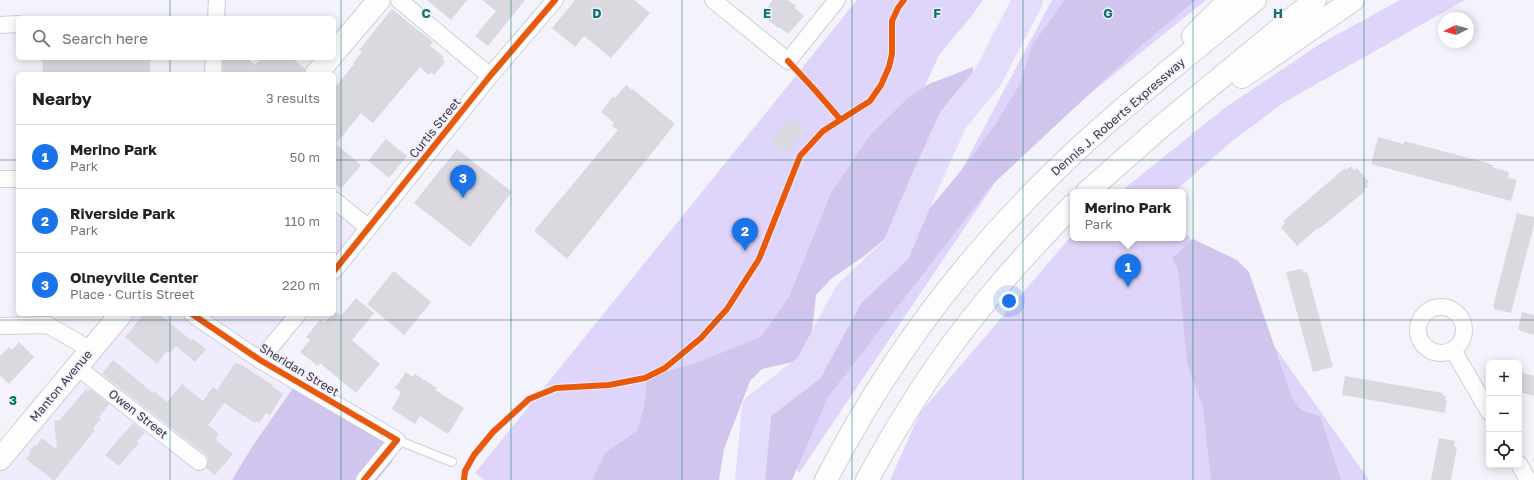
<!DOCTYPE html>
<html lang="en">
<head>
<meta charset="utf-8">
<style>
	body { margin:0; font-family:"Golos Text",sans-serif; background:#f2f2f2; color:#222 }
	.controls { position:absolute; right:12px; bottom:12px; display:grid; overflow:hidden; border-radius:6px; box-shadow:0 2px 10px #0003 }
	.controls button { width:36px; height:36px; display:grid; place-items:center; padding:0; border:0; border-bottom:1px solid #e0e0e0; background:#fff; color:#222; font:20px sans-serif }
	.compass { position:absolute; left:1438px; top:12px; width:36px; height:36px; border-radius:50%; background:#fff; box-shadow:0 2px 10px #0003; rotate:265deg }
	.you { position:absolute; left:1009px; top:301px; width:14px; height:14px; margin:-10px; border:3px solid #fff; border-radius:50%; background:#1a73e8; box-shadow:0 0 0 6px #1a73e833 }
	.badge { display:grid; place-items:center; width:26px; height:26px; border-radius:50%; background:#1a73e8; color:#fff; font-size:13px; font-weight:700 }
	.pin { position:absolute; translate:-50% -33px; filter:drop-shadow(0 1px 2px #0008) }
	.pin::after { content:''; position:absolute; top:21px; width:14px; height:12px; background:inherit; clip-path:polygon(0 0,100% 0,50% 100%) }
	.popup { position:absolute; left:1070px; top:189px; width:116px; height:52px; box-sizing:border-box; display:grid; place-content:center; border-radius:6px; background:#fff; filter:drop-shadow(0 1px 3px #0005); font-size:13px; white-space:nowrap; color:#767676 }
	.popup b { font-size:15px; color:#222 }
	.popup::after { content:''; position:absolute; left:50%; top:100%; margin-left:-8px; border:8px solid transparent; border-top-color:#fff }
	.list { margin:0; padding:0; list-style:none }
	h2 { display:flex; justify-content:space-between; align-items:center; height:52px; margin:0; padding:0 16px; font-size:17px }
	h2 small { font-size:13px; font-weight:400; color:#767676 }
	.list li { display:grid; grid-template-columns:26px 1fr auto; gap:12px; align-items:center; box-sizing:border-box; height:64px; padding:0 16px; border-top:1px solid #e0e0e0 }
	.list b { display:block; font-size:15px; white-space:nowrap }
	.list p { margin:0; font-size:13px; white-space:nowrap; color:#767676 }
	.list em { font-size:13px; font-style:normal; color:#767676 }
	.icon { flex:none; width:22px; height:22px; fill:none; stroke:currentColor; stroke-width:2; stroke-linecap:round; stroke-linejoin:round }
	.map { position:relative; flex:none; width:1534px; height:480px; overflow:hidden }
	.search { position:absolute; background:#fff; box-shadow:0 2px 10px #0003; left:16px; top:16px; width:320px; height:44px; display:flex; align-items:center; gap:10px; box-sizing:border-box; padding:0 14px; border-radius:6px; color:#767676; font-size:15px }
	.panel { position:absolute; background:#fff; box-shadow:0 2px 10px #0003; left:16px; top:72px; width:320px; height:244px; border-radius:6px }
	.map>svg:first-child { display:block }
	.built { fill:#f0ebfd }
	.green { fill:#dfd4f9 }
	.forest { fill:#d1c5ed }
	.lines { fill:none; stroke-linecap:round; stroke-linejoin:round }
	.river { stroke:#e4dcfb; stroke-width:30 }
	.building { fill:#dbd9e0 }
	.service-casing { stroke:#d1cfd5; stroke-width:10 }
	.minor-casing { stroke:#d1cfd5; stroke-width:18 }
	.secondary-casing { stroke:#d1cfd5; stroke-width:24 }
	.motorway-casing { stroke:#d1cfd5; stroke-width:24 }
	.service { stroke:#fdfdfe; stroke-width:8 }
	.minor { stroke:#fdfdfe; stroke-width:16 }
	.secondary { stroke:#fdfdfe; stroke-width:22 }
	.motorway { stroke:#fdfdfe; stroke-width:22 }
	.cycleway-casing { stroke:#f3effe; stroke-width:8 }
	.cycleway { stroke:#e8590c; stroke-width:6 }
	.grid { fill:none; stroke:#0f766e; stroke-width:1; stroke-opacity:0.55 }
	.labels { text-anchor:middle; stroke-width:3; stroke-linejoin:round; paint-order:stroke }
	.street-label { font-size:12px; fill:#3b3940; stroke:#f3effe }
	.grid-label { font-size:13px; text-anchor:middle; font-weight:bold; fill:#0f766e; stroke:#f3effe; stroke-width:3; stroke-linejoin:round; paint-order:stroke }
</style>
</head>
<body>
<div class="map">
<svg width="1534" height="480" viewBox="0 0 1534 480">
	<rect width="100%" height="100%" fill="#f4f2fa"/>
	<!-- built -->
	<g class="built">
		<path d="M334,200l34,34 -34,45z"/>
		<path d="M124,314h184l-33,45 18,29 -41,59 -20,33h-232v-13z"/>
	</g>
	<!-- green -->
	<g class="green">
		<path d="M857,0h126l-13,18 -31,37 -15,33 -130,206 -96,186h-213l-10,-7z"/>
		<path d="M1052,0h154l-193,156 -214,317 -29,-50 150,-175z"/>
		<path d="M1400,0h65l-182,103 -52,39 -57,50h-54l106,-85 94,-63z"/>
		<path d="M1183,229l91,117 95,134h-479l30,-67 153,-179v4h110z"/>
	</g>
	<!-- forest -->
	<g class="forest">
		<path d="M1065,0h131l-51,42 -154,144 -163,211 -36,83h-47l8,-36 30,-49 24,-27 35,-54 122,-147 31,-42 26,-43 10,-35z"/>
		<path d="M973,67v28l-14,30 -43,61 -25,48 -28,23 -31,21 -16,17 -6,54 -17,13 -31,7 -12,12 -26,68 -5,31h-127l14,-28 31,-21 8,-27 2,-27 49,-14 65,-26 28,-40 42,-104 40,-59 38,-37 20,-13z"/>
		<path d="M1193,239l44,21 12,12 43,126 10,13 18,5 21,64h-130l-8,-73 -16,-44 -9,-94 -6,-11z"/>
		<path d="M293,388l95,47 7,16 -3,11 -15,18h-145l20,-33z"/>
	</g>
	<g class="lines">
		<!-- river -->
		<path class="river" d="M750,480l7,-72 52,-40 40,-74 47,-44 27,-64 30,-66 35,-43 40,-77"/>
	</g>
	<!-- building -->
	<g class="building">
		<path d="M427,0h40l-16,20z"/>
		<path d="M482,0h43l-37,46 -13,-10 21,-25z"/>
		<path d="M575,0h59l16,13 -39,45 -27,-22 -9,11 -23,-19z"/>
		<path d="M773,0h15l8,6 -1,2 9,8 -16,18 -9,-7 -1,1 -11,-9 1,-2 -5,-4z"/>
		<path d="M392,9l41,33 -3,4 14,11 -2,2 3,3 -11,13 -3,-3 -2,3 -9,-8 -47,56 -12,-10 -25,31 25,21 -20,24 -7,-6v-94l20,-25 -1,-1 9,-11 -3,-2z"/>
		<path d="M42,58h108v16h-107z"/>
		<path d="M223,58h24l8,7 6,-7h31l13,11 -1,3h-10l-2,2h-69z"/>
		<path d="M626,85l6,5 1,-1 42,35 -108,135 -33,-28 84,-101 -6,-4 2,-3 -13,-11 12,-16 2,2z"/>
		<path d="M789,117l16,12 -17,24 -17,-11z"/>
		<path d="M1378,137l26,7v-3l80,21 9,3 -1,2 17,5 -1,6 9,2 -6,21 -140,-37z"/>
		<path d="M386,139l21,17 -18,22 -21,-17z"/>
		<path d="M457,149l55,43 -42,55 -56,-44z"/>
		<path d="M1351,166l3,4 3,-2 12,14 -3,2 2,2 -5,4 2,1 -46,38 -1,-1 -21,18 -16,-19 4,-4 -2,-2 62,-53 1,2z"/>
		<path d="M1517,213l17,4v8l-23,88 -17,-4v-3h-1z"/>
		<path d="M1299,269v1l3,-1 1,4 4,-1 26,95 -20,5 -27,-100z"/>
		<path d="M393,272h2l36,30 -27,33 -37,-31z"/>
		<path d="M356,298l18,15 -22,27 28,24 -24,29 -36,-30 -2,3 -18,-14 10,-12 -4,-3 14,-17 4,3 8,-9h2l1,-4 6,6z"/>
		<path d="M1522,312l12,3v20l-14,-4 -2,-2z"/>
		<path d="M144,314h15l33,27 1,-2 13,10 -11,13 -19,-16 -6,7 -3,-2 -10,13 -32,-27z"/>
		<path d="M19,342l15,15 -25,27 -9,-9v-19l9,-9 3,3z"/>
		<path d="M113,360l40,33 1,-2 13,11 15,-18 21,17 10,-14 4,3 18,-27 2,1 1,-1 35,22 -1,1 11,8 -13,21 -4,-2 -7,10 -3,-2 -1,2 -31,-20 -16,22 11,9 -4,5 18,15 -18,21 -9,-7 2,-5v-5l-3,-4 -103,-80z"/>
		<path d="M406,372l7,5 2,-3 22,14 -2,2 29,18 -16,26 -28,-18 -5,8 -23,-15 9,-17 -6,-4z"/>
		<path d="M1519,372l15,4v20l-15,-4z"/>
		<path d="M1345,376l98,17 -1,2 4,1 -1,4h2l-2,13 -103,-18z"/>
		<path d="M86,389l2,2 2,-2 19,15 -10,13 2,2 -8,9 2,2 -40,50h-2l-27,-21 4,-6v-3l4,-4 3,-1 5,-7 15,12 -3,-29 6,-1z"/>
		<path d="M133,423l12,9 -8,10 2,1 -20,23 -14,-11z"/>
		<path d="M1439,438l16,3 -1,5 3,1 -6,33h-20z"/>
	</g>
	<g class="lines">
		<defs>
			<path id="service" d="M397,440l55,22"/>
			<g id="minor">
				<path d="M399,0l91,76"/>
				<path d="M713,0l75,61 49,-61"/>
				<path d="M216,18l1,-18"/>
				<path d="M0,25l18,-1"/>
				<path d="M213,74l1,-16"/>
				<path d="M0,179h18"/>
				<path d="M334,200l35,28"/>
				<path d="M334,271l156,-195 65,-76"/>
				<circle cx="1441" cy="330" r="23"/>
				<path d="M192,314l68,46 137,80 -33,40"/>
				<path d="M0,326l48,-1 43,25"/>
				<path d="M1453,350l36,62"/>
				<path d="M260,360l38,-46"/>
				<path d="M77,367l122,95"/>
				<path d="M1519,464l9,16"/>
			</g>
			<g id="secondary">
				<path d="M334,53l45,-53"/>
				<path d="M316,74l14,-16"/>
				<path d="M0,459l121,-145"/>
			</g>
			<g id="motorway">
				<path d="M1193,36l36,-36"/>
				<path d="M1242,77l111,-77"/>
				<path d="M1087,192l76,-67 152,-125"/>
				<path d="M826,480c60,-117 138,-222 233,-313 62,-60 130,-112 196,-167"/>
				<path d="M867,480c27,-49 56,-97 90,-142 35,-47 75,-91 116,-133"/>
			</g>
		</defs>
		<!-- service casing -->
		<use href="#service" class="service-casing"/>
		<!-- minor casing -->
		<use href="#minor" class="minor-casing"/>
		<!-- secondary casing -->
		<use href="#secondary" class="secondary-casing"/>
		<!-- motorway casing -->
		<use href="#motorway" class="motorway-casing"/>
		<!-- service -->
		<use href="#service" class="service"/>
		<!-- minor -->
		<use href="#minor" class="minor"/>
		<!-- secondary -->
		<use href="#secondary" class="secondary"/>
		<!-- motorway -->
		<use href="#motorway" class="motorway"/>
		<defs>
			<g id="cycleway">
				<path d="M788,61l26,28 26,30"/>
				<path d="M334,271l156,-195 65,-76"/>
				<path d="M192,314l68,46 137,80 -33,40"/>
				<path d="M464,480l1,-9 9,-16 19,-23 36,-33 27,-11 53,-3 36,-7 20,-10 36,-30 26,-29 32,-50 41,-103 23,-25 47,-30 11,-16 8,-18 3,-13v-33l6,-13 6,-8"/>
			</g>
		</defs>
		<!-- cycleway casing -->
		<use href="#cycleway" class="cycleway-casing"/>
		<!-- cycleway -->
		<use href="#cycleway" class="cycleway"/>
	</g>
	<!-- grid -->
	<path class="grid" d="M170,0v18M341,0v480M511,0v480M682,0v480M852,0v480M1023,0v480M1193,0v480M1364,0v480M170,58v16M0,160h18M334,160h1200M170,314v166M0,320h1534"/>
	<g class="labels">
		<!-- street labels -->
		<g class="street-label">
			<text transform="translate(1118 117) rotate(-41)" y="4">Dennis J. Roberts Expressway</text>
			<text transform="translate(435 128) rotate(-51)" y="4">Curtis Street</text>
			<text transform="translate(299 370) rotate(31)" y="4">Sheridan Street</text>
			<text transform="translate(61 386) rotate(-50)" y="4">Manton Avenue</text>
			<text transform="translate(138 414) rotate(38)" y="4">Owen Street</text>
		</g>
	</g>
	<g class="grid-label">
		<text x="426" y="18">C</text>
		<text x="597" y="18">D</text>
		<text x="767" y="18">E</text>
		<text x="937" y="18">F</text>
		<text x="1108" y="18">G</text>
		<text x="1278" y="18">H</text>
		<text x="13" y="405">3</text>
	</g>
</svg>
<div class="controls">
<button>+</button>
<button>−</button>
<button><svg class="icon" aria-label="locate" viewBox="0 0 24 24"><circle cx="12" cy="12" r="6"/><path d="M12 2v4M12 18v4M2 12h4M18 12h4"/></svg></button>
</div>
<svg class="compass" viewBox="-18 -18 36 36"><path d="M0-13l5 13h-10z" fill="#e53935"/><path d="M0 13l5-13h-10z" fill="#767676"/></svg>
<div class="you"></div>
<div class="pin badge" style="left:1128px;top:287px">1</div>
<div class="popup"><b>Merino Park</b>Park</div>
<div class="pin badge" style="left:745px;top:251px">2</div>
<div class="pin badge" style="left:463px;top:198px">3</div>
<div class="search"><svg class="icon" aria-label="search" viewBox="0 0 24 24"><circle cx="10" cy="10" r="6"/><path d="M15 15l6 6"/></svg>Search here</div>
<section class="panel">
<h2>Nearby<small>3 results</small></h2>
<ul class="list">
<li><span class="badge">1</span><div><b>Merino Park</b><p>Park</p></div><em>50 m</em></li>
<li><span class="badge">2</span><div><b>Riverside Park</b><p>Park</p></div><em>110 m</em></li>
<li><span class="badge">3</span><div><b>Olneyville Center</b><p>Place · Curtis Street</p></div><em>220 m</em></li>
</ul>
</section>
</div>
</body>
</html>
